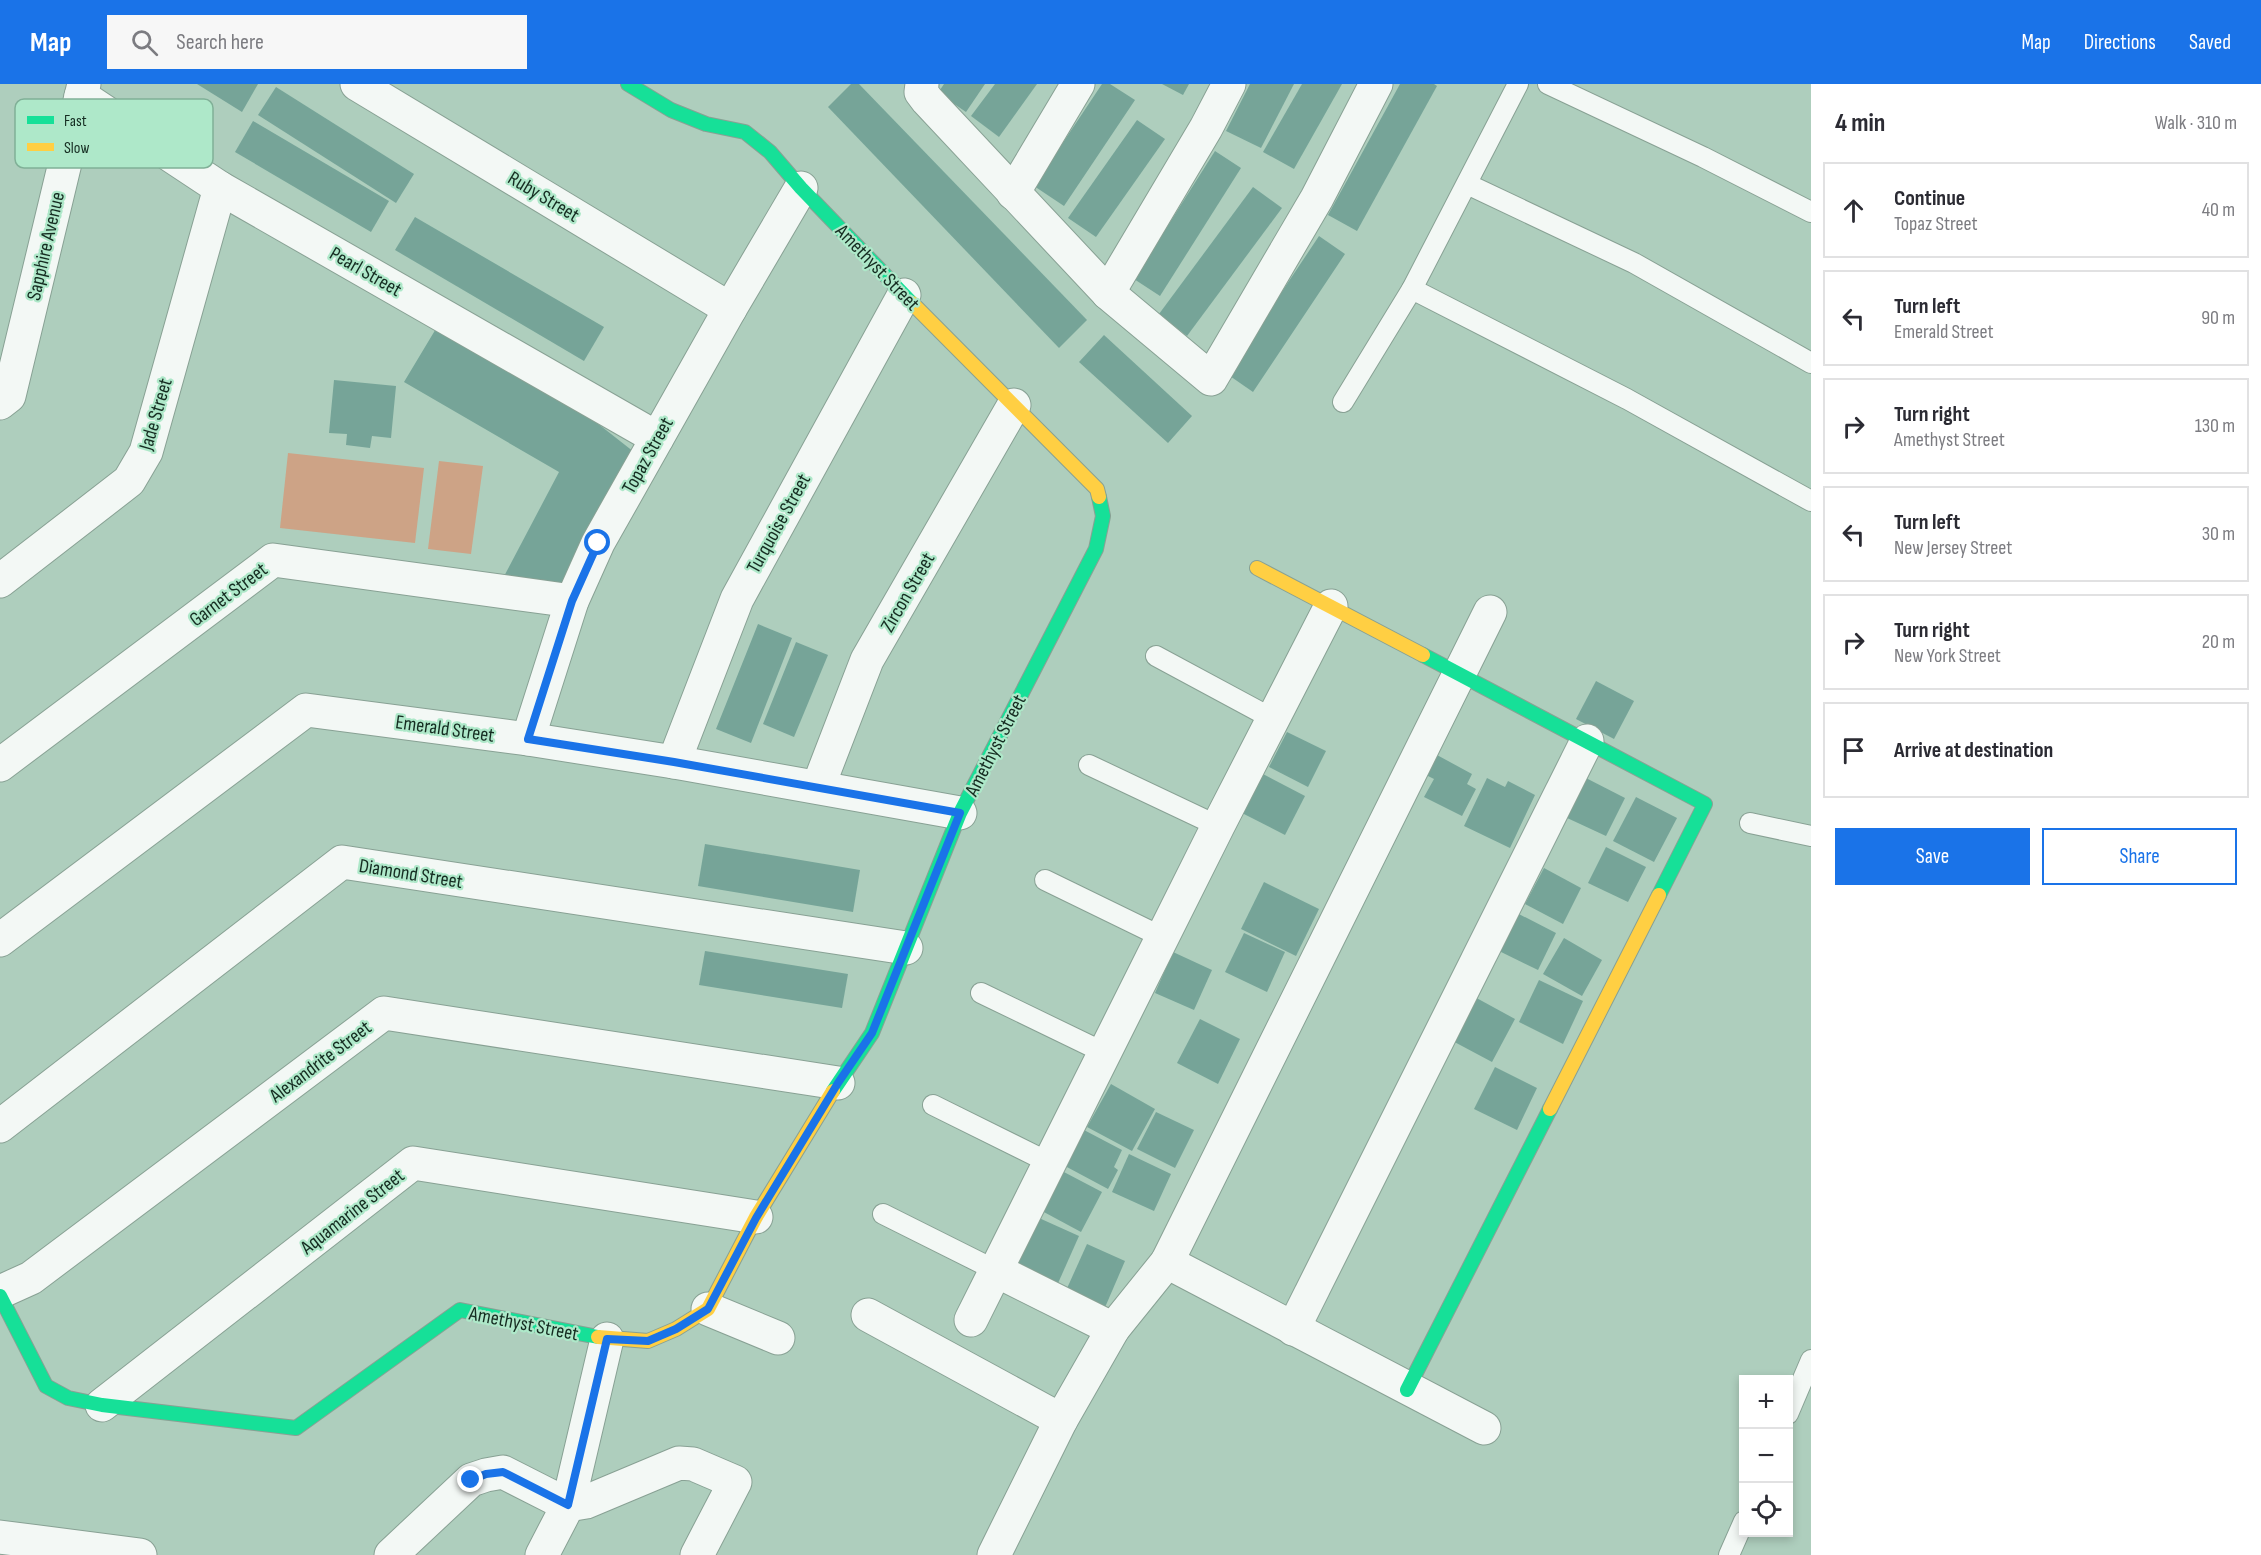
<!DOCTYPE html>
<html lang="en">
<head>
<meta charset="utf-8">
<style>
	body { margin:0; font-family:"Sofia Sans Condensed",sans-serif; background:#f7f7f7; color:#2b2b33 }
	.controls { position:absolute; right:18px; bottom:18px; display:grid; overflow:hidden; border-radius:0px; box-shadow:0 3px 9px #0003 }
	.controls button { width:54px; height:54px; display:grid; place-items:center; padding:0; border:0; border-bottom:2px solid #e1e1e2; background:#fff; color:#2b2b33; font:30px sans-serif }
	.stop { position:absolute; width:18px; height:18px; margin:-14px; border:4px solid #1a73e8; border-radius:50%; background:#fff }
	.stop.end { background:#1a73e8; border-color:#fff; box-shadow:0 2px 6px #0008 }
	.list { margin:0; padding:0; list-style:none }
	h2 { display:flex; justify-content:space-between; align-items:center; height:78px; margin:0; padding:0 24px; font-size:26px }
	h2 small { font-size:20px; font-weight:400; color:#7c7c81 }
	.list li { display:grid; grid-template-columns:39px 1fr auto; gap:18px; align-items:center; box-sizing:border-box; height:96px; margin:0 12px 12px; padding:0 12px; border:2px solid #e1e1e2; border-radius:0px }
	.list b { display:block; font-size:22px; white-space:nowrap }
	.list p { margin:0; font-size:20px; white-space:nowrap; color:#7c7c81 }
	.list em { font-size:20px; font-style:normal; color:#7c7c81 }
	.actions { display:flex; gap:12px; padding:18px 24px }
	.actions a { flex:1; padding:14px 0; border:2px solid #1a73e8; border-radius:0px; text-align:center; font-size:21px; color:#1a73e8 }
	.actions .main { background:#1a73e8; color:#fff }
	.icon { flex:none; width:33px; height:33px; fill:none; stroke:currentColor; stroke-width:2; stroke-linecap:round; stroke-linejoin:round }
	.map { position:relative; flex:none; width:1811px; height:1471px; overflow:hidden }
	header { display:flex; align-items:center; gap:36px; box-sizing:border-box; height:84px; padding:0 30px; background:#1a73e8; color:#fff }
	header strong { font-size:28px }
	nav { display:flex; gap:33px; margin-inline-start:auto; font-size:21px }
	.search { width:420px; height:54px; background:#f7f7f7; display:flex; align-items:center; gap:15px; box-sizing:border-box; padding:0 21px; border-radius:0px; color:#7c7c81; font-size:22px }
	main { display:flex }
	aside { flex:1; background:#fff }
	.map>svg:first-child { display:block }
	.green { fill:#cda386 }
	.building { fill:#76a498 }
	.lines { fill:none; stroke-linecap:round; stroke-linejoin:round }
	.lane-casing { stroke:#88a194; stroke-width:22 }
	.street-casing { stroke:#88a194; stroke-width:35 }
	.fast-casing { stroke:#88a194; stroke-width:16 }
	.slow-casing { stroke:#88a194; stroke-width:16 }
	.lane { stroke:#f3f8f5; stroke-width:20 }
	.street { stroke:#f3f8f5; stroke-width:33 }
	.fast { stroke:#16e098; stroke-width:14 }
	.slow { stroke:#ffcf43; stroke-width:14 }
	.route { stroke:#1a73e8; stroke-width:8 }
	.labels { text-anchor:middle; stroke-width:4.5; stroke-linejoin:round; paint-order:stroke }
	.street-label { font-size:20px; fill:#152c21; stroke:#aee8c9 }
	.key { fill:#aee8c9; stroke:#80b097; stroke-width:1.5 }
	.key-label { font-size:16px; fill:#152c21 }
</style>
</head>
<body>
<header>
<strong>Map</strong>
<div class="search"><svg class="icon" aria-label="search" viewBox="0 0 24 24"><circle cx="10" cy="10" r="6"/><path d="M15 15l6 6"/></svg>Search here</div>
<nav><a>Map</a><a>Directions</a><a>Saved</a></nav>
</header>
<main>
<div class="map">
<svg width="1811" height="1471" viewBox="0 0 1811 1471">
	<rect width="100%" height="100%" fill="#aecebd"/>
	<!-- green -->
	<g class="green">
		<path d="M288,369l136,15 -9,75 -135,-15z"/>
		<path d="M439,377l44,5 -12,88 -43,-5z"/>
	</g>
	<!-- building -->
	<g class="building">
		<path d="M197,0h61l-16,28z"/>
		<path d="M851,0h8l228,236 -28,28 -231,-241z"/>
		<path d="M944,0h41l-19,28 -28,-19z"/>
		<path d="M995,0h42l-38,53 -28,-21z"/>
		<path d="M1102,0h8l25,16 -71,106 -30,-20z"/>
		<path d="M1162,0h27l-6,11z"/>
		<path d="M1250,0h44l-33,64 -35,-17z"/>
		<path d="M1302,0h40l-48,85 -31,-17z"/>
		<path d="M1400,0h34l3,2 -80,145 -29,-16z"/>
		<path d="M276,3l138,87 -18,29 -138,-88z"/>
		<path d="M1137,36l28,19 -69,98 -28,-19z"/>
		<path d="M253,37l136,80 -18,31 -136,-80z"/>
		<path d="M1215,67l26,17 -81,128 -26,-17z"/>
		<path d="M1253,103l29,21 -95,128 -28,-22z"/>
		<path d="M415,133l189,110 -20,34 -189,-111z"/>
		<path d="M1319,152l26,18 -92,138 -26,-18z"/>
		<path d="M437,243l146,85 51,40 -73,139 -60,-9 58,-110 -155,-90z"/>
		<path d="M1104,251l88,81 -24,27 -89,-81z"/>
		<path d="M334,296l62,6 -5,52 -19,-2 -2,12 -24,-3 1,-11 -18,-1z"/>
		<path d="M758,540l34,14 -41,105 -35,-14z"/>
		<path d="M796,558l32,13 -34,82 -31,-13z"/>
		<path d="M1596,597l38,20 -20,38 -38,-20z"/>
		<path d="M1287,648l39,19 -18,36 -39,-20z"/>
		<path d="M1437,671l35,19 -5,10 9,5 -14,27 -38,-19 10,-18 -8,-4z"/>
		<path d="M1263,690l42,22 -20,39 -43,-22z"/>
		<path d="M1584,693l41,21 -19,38 -41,-19z"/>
		<path d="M1487,694l18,9 3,-6 27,14 -25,53 -46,-22z"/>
		<path d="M1636,713l41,21 -23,44 -41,-21z"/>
		<path d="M705,760l155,26 -7,42 -155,-26z"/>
		<path d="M1606,763l40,20 -18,35 -40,-19z"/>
		<path d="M1544,784l37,20 -18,36 -38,-20z"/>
		<path d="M1264,798l55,27 -23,47 -55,-27z"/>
		<path d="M1515,828l41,21 -18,37 -41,-20z"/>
		<path d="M1244,849l41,19 -18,40 -42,-20z"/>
		<path d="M1564,854l38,22 -20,36 -39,-22z"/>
		<path d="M705,867l143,23 -6,34 -143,-23z"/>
		<path d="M1173,868l39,18 -18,40 -39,-17z"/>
		<path d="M1539,896l44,21 -20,43 -44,-22z"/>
		<path d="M1471,911l44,24 -23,43 -45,-24z"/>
		<path d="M1200,935l40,20 -22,45 -41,-21z"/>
		<path d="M1495,983l42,21 -20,42 -43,-21z"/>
		<path d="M1111,1000l44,25 -23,42 -45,-24z"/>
		<path d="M1156,1028l38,18 -19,38 -38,-19z"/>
		<path d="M1084,1046l38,20 -8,17 4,3 -10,19 -43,-23z"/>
		<path d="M1129,1070l42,20 -17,37 -42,-19z"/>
		<path d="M1062,1087l40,21 -21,40 -39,-21z"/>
		<path d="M1039,1134l40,18 -24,54 -41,-18z"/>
		<path d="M1087,1160l38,17 -22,51 -39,-17z"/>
	</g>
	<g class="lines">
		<defs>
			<g id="lane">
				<path d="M1548,0l155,73 108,55"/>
				<path d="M1467,100l167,79 177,100"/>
				<path d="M1412,205l215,110 184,102"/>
				<path d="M1343,318l69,-113 106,-205"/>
				<path d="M1156,572l117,63"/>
				<path d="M1089,681l129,61"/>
				<path d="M1750,739l61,13"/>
				<path d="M1045,796l117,57"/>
				<path d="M981,909l124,60"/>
				<path d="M933,1021l117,58"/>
				<path d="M883,1130l114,57"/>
				<path d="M1788,1330l23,-54"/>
				<path d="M1729,1471l15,-34"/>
			</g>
			<g id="street">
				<path d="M357,0l373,225"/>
				<path d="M922,0l-1,8 6,8 181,193 103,86 106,-181 59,-114"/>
				<path d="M81,12l139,92 437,250"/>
				<path d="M1013,109l65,-109"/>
				<path d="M1108,209l98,-165 23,-44"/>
				<path d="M0,319l9,-7 75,-312"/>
				<path d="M0,497l129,-100 17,-29 74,-264"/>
				<path d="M528,655l44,-138 26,-58 132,-234 71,-121"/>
				<path d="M674,678l63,-163 167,-304"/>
				<path d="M0,681l273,-205 299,41"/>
				<path d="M818,703l49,-127 147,-255"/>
				<path d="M0,856l306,-230 222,29 146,23 286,51"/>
				<path d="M0,1042l342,-264 564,86"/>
				<path d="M1167,1178l317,166"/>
				<path d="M997,1187l116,58"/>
				<path d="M0,1208l31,-14 353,-265 454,70"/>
				<path d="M708,1225l70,29"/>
				<path d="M868,1231l193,105"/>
				<path d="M971,1236l247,-494 113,-220"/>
				<path d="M1293,1245l294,-588"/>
				<path d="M102,1321l311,-242 343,54"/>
				<path d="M0,1453l140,18"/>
				<path d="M391,1471l80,-75 15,-5 17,-3 65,33 18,-3 93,-39 14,1 42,18 -38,73"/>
				<path d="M542,1471l26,-50 39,-166"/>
				<path d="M994,1471l67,-135 52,-91 54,-67 323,-650"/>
			</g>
			<g id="fast">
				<path d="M628,0l43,26 35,14 39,8 25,20 31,36 111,115"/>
				<path d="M1423,571l282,149 -46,91"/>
				<path d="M833,1007l39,-58 88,-220 136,-264 7,-33 -4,-19"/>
				<path d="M0,1212l46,90 22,12 34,7 194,23 164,-118 138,27"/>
				<path d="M1407,1306l143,-281"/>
			</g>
			<g id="slow">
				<path d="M912,219l185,186 2,8"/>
				<path d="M1257,484l166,87"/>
				<path d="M1550,1025l109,-214"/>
				<path d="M598,1253l50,4 28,-12 32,-20 48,-92 77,-126"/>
			</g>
		</defs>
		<!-- lane casing -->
		<use href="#lane" class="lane-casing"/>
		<!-- street casing -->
		<use href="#street" class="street-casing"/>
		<!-- fast casing -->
		<use href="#fast" class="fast-casing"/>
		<!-- slow casing -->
		<use href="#slow" class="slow-casing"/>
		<!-- lane -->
		<use href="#lane" class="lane"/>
		<!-- street -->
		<use href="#street" class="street"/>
		<!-- fast -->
		<use href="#fast" class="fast"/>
		<!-- slow -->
		<use href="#slow" class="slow"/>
	</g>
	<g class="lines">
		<!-- route -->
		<path class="route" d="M471,1396l15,-6 17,-2 65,33 39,-166 41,2 28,-12 32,-20 48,-91 82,-135 34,-50 88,-220 -286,-51 -146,-23 44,-138 26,-58"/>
	</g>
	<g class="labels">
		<!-- street labels -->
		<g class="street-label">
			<text transform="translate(544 112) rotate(31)" y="7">Ruby Street</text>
			<text transform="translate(45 162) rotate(-77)" y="7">Sapphire Avenue</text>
			<text transform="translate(878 183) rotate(46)" y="7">Amethyst Street</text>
			<text transform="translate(366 187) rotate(30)" y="7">Pearl Street</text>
			<text transform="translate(155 330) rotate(-74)" y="7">Jade Street</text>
			<text transform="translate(647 371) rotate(-61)" y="7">Topaz Street</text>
			<text transform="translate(778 439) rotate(-61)" y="7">Turquoise Street</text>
			<text transform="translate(907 508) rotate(-60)" y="7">Zircon Street</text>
			<text transform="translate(228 510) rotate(-37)" y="7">Garnet Street</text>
			<text transform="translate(445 644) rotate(8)" y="7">Emerald Street</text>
			<text transform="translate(995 661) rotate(-63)" y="7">Amethyst Street</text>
			<text transform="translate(411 789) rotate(9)" y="7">Diamond Street</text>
			<text transform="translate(320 977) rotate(-37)" y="7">Alexandrite Street</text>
			<text transform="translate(352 1127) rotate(-38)" y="7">Aquamarine Street</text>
			<text transform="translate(524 1239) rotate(11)" y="7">Amethyst Street</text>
		</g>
	</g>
	<!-- legend -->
	<rect x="15" y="15" width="198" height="69" rx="9" class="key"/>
	<rect x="27" y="32" width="27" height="8" fill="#16e098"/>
	<rect x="27" y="59" width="27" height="8" fill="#ffcf43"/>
	<g class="key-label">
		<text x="64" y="42">Fast</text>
		<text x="64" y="69">Slow</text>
	</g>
</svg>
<div class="controls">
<button>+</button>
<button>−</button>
<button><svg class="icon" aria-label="locate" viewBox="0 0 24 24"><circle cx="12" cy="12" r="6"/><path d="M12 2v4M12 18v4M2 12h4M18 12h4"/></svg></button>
</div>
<div class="stop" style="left:598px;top:459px"></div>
<div class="stop end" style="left:471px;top:1396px"></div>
</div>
<aside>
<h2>4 min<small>Walk · 310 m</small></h2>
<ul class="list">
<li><svg class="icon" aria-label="ahead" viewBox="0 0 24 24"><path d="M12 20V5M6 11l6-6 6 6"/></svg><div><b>Continue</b><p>Topaz Street</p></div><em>40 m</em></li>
<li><svg class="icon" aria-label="left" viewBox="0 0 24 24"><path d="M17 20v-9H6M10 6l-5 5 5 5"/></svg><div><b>Turn left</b><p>Emerald Street</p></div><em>90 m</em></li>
<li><svg class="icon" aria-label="right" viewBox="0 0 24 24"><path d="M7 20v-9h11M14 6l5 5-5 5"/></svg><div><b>Turn right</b><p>Amethyst Street</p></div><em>130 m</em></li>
<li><svg class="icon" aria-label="left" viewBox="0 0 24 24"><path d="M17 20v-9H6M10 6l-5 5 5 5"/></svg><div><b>Turn left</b><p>New Jersey Street</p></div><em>30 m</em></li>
<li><svg class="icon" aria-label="right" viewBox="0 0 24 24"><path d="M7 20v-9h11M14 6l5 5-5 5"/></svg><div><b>Turn right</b><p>New York Street</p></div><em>20 m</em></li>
<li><svg class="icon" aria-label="arrive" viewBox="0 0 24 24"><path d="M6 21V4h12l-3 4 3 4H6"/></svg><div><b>Arrive at destination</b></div></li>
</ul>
<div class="actions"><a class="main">Save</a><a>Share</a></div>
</aside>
</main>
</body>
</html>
